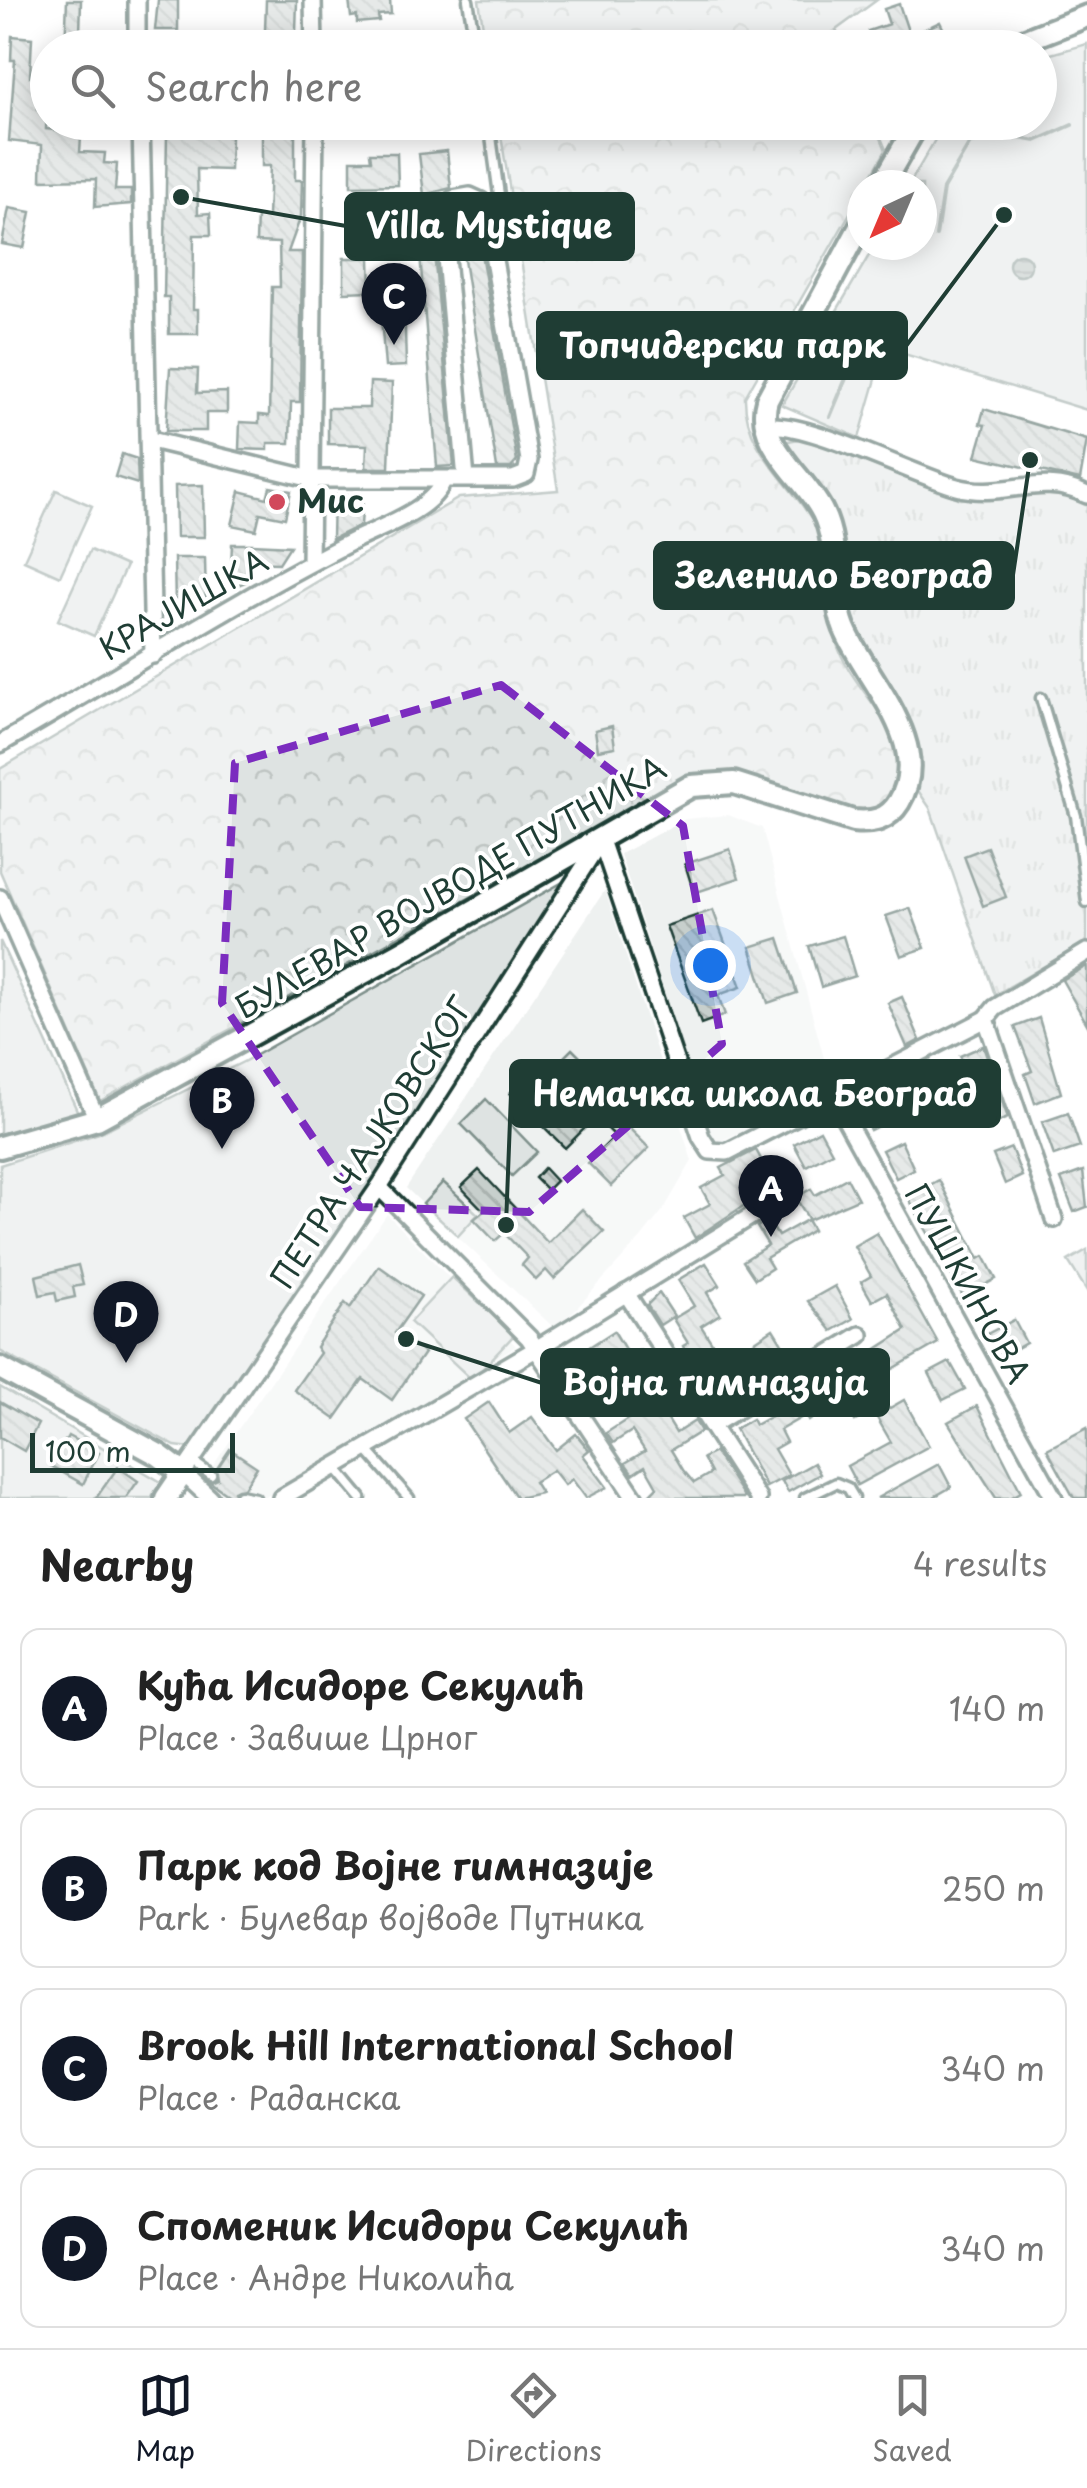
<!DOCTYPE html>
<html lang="en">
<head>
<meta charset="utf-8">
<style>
	body { margin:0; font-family:"Playpen Sans",sans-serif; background:#f6f6f6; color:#222 }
	.compass { position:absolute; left:847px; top:170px; width:90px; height:90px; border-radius:50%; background:#fff; box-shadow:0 5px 25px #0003; rotate:224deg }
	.scale { position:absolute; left:30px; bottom:25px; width:205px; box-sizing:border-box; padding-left:10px; border:5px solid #1f3d34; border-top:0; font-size:28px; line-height:35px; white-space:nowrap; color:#1f3d34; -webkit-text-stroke:8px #fff; paint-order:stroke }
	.you { position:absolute; left:710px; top:965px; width:35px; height:35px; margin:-25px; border:8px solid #fff; border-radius:50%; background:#1a73e8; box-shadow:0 0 0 15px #1a73e833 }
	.badge { display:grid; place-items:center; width:65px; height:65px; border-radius:50%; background:#111827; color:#fff; font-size:32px; font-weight:700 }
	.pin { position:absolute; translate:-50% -82px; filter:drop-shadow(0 2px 5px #0008) }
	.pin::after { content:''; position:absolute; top:52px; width:35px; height:30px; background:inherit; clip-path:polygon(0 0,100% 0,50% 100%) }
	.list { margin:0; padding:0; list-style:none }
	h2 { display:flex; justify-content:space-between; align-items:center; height:130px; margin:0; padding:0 40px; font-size:42px }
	h2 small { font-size:32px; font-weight:400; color:#767676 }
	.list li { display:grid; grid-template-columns:65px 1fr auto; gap:30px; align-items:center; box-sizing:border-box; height:160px; margin:0 20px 20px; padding:0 20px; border:2px solid #e0e0e0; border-radius:20px }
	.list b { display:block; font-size:38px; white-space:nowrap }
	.list p { margin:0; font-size:32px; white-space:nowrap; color:#767676 }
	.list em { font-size:32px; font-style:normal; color:#767676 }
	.icon { flex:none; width:55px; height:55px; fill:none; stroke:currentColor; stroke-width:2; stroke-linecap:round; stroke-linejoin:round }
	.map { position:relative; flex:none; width:1087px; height:1498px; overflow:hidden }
	.search { position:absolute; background:#fff; box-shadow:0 5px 25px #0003; left:30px; right:30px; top:30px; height:110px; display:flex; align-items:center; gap:25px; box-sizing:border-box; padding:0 35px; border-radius:55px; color:#767676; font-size:38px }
	.sheet { height:850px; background:#fff }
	nav { display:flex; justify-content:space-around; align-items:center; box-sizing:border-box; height:140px; border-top:2px solid #e0e0e0; background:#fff; font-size:28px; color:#767676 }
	nav a { display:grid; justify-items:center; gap:5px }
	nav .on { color:#111827 }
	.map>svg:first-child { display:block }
	.built { fill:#eef1f0 }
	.grass { fill:url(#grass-tufts); stroke:#7e908b; stroke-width:2.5 }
	.forest { fill:url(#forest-crowns); stroke:#7e908b; stroke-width:2.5 }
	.green { fill:#dee3e2; stroke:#7e908b; stroke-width:2.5 }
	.water { fill:url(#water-rules); stroke:#758883; stroke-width:2.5 }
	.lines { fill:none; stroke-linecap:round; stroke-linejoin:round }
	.stream { stroke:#758883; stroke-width:4 }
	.building { fill:url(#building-back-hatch); stroke:#1f3d34; stroke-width:2.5 }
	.lane-casing { stroke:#1f3d34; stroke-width:15 }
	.street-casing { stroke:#1f3d34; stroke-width:22 }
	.secondary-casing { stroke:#1f3d34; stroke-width:28 }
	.lane { stroke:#fff; stroke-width:8 }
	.street { stroke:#fff; stroke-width:15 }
	.secondary { stroke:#fff; stroke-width:20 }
	.marked { fill:none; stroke:#7b2cbf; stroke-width:8; stroke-dasharray:20 12; stroke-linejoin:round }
	.poi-dot { fill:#d1495b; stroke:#fff; stroke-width:4 }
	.labels { text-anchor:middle; stroke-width:8; stroke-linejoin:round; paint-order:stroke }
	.poi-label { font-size:32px; font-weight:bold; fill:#1f3d34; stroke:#fff; text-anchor:start }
	.street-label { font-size:32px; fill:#1f3d34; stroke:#fff }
	.leader { fill:none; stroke:#1f3d34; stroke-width:4 }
	.callout-dot { fill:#1f3d34; stroke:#fff; stroke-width:4 }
	.callout { fill:#1f3d34; stroke:#1f3d34; stroke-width:4 }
	.callout-label { font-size:35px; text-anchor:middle; font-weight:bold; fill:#fff }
</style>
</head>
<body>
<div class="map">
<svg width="1087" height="1498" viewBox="0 0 1087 1498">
	<defs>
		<pattern id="grass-tufts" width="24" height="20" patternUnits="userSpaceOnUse" patternTransform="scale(2.5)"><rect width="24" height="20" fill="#dee3e2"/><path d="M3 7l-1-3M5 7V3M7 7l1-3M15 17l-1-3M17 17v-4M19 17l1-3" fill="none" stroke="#bec4c2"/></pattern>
		<pattern id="forest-crowns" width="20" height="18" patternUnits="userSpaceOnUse" patternTransform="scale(2.5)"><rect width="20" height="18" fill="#dee3e2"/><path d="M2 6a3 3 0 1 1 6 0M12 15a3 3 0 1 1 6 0" fill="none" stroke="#bec4c2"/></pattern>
		<pattern id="water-rules" width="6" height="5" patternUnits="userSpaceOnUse" patternTransform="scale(2.5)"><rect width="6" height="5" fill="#afbab7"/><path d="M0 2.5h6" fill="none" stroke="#8e9896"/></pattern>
		<pattern id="building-back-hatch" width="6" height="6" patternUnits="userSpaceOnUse" patternTransform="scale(2.5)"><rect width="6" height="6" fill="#c7cfcc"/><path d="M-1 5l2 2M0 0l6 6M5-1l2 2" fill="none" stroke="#aab3b0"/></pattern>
	</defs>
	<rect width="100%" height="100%" fill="#fff"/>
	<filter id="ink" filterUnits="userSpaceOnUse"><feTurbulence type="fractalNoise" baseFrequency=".01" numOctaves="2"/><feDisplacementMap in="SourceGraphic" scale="20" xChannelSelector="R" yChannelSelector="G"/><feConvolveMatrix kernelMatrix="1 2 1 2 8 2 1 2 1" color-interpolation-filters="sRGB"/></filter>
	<g filter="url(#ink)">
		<!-- built -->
		<g class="built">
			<path d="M728,815l34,13 70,260 -109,52h-11l-92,-286 65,-35z"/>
			<path d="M605,890l87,271 -28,48 -23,29 -66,72 -22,17 -147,-139z"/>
			<path d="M387,1214l129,132 -252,152h-48l-15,-15z"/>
		</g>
		<!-- grass -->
		<path class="grass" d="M804,438l157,61 74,-8 29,3 23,10v437l-92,54 -65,-187 -13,-19 -1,-41 -69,-128 -10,-85 -54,-93z"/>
		<!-- forest -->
		<g class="forest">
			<path d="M479,0h398l-41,30 8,17 -358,1z"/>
			<path d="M499,123h376l11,27 -141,247c-1,55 48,86 72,131 16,32 9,78 19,113 11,39 48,67 61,105 7,21 -1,40 -9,59l-23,12 -139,-42 -35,1 -591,325 -100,-230v-102l459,-271 99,-8z"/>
		</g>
		<!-- green -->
		<g class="green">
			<path d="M1087,44v366l-202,-62 -26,90 -77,-33 93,-160h47v-60h-13l34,-59 3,-4h94v-65z"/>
			<path d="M56,490l36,16 -32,70 -36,-16z"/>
			<path d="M90,550l36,16 -32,70 -36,-16z"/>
			<path d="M565,881l3,4 -201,307 -176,256 -16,-2 -175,-95v-186l99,-32 146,-72z"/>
			<path d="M0,941l80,176 -80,19z"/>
			<path d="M572,1049l40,40 -21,22 -40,-41z"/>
			<path d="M486,1099l51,53 -25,24 -51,-52z"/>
			<path d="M443,1182l35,32 -20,22 -35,-32z"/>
			<path d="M1087,1250v41l-19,-30z"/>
			<path d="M452,1277l62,58 -42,45 -62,-58z"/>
			<path d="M0,1387l161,95 -10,16h-151z"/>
		</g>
		<!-- water -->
		<circle class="water" cx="1020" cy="265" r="11"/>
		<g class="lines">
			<!-- stream -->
			<g class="stream">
				<path d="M936,236l7,-47 27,-46 34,-8 32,6 36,-16"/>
				<path d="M830,417l17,-41 37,-44"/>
			</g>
		</g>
		<!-- building -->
		<g class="building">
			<path d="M67,0h14l-1,34h7v14h-22z"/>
			<path d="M158,0h20v30h-23z"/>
			<path d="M266,0h31l-1,32 -31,-1z"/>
			<path d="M349,0h41l1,14 -13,1 1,6 -22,2v-7l-6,1z"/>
			<path d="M899,4l9,27 -21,7 3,10h-17l-5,-17 21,-7 -5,-15z"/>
			<path d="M940,22l13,26h-35l-6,-13z"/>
			<path d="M12,36l20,2 -2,39 9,1 -2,31h10l-1,20 20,2 1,-9h15l-2,30 25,1 -1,10 13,1 -2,26h16v14l-36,3 1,-28 -55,1 1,-35 -33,-4 6,-81h-4z"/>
			<path d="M172,122h29l1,12 29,1 -1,35 -33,-1 1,45 12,-1 1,22h-17l-1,74h5v25h-29v-37h-5l3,-163h5z"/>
			<path d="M262,134h33v46h7l-1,36 -13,36h14l-2,150h-9l-1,41h-22v7l-29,-1 1,-27 19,1v-8l10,1 3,-129h8l-1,-44 -23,-1 1,-26 11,1 2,-51h-8z"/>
			<path d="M447,151l4,37 -27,7 -5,-41z"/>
			<path d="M370,153h27l1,32 -47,1v-26h20z"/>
			<path d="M9,208l22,4 -7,36 -22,-4z"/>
			<path d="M475,219l42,242 -6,7h-14l-39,-246z"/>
			<path d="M434,253l20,213 -17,1 -17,-213z"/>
			<path d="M344,258h26l1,33 -27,1z"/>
			<path d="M404,293l2,73 -21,1 -6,-73z"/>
			<path d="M170,368l28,1 -1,24 30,-1v21h-21v18h-40z"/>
			<path d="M370,382l22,1 -3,85h-23l1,-23 -39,-1v-36h41z"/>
			<path d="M984,409l103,31 -7,40 -104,-24 9,-31 -5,-1z"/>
			<path d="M122,454l15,5 1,25 -23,-7z"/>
			<path d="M203,485l1,52h-28l-1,-51z"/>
			<path d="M270,487l21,4 -6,27 -25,-5 -4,17 -24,-5 8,-34 27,7z"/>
			<path d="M333,495l30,2 -2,28 -29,14z"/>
			<path d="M232,544h20l38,2 -11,17 -33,-1v20l-16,6z"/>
			<path d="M174,558h31l1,48h-31z"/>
			<path d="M612,726l3,21 -17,3 -3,-20z"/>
			<path d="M987,847l19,50 -23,9 -19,-50z"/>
			<path d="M730,849l9,29 -45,15 -9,-29z"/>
			<path d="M910,908l15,40 -24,8 -15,-40z"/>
			<path d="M713,910l28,77 -23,8 7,20 -24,9 -35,-98z"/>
			<path d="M843,936l12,40 -34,11 -12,-41z"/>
			<path d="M779,938l18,55 -29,10 -18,-56z"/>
			<path d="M1087,966v58l-25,-44z"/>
			<path d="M902,997l18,43 -13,7 -19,-44z"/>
			<path d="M1039,1018l22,75 -26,10 -10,-29 7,-3 -17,-44z"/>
			<path d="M983,1046l25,72 -18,7 -30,-69z"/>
			<path d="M536,1067l55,55 -26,26 -55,-55z"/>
			<path d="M913,1076l13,27 -56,27 -13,-27z"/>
			<path d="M633,1088l11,10 -23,22 28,28 -38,38 -23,-23 27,-27 -16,-16z"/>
			<path d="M1068,1113l12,34 -26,9 -12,-34z"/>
			<path d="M820,1130l12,22 -26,14 -12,-22z"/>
			<path d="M901,1141l13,28 -18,9 -14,-28z"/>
			<path d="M1011,1148l11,28 -17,8 -12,-29z"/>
			<path d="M756,1150l19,35 -80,53 -11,-20 26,-14 -9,-16 24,-13 -4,-7z"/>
			<path d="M544,1168l12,13 -9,9 -12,-12z"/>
			<path d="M479,1170l69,73 34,-34 22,23 -50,47 -8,-9 -10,10 -14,-15 6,-7 -24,-25 -9,8 -21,-22 10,-8 -23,-24z"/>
			<path d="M1083,1171l4,36 -13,5 -13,-33z"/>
			<path d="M847,1178l11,21 -49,21 -12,-20 3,-5 11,-6 4,6z"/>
			<path d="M939,1180l40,79 5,-3 12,23 -33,17 -55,-99z"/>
			<path d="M768,1220l10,16 29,-16 6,10 -47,28 6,10 -17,11 -12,-18 25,-16 -11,-18z"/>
			<path d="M877,1233l61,110 -80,46 -11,-21 59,-38 -19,-37 -15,8 -11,-19 10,-6 -17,-30z"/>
			<path d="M706,1263l14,22 -13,8 13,21 -19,12 23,36 49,-33 15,24 -14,9 -4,-6 -18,11 9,15 -39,24h-5l-27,-43 -7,-17 5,-3 -15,-24 21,-13 -16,-26z"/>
			<path d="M78,1265l5,20 -10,2 2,10 -18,4 -2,-9 -15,3 -4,-19z"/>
			<path d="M379,1266l42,30 -26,37 29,20 -32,47 -29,-21 -28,40 -41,-29 26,-37 -4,-6 29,-44 5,5z"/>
			<path d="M835,1286l18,33 -21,12 -24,-30z"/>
			<path d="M659,1293l15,23 -14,9 -13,-20z"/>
			<path d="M1014,1320l12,23 -27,15 -12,-24z"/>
			<path d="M614,1331l15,25 11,-6 18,26 -61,38 -34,-50z"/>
			<path d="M950,1362l15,27 -22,11 -14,-27z"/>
			<path d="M824,1374l15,26 -30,21 -3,-6 -26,15 6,12 -12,7 15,26 -23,12 -31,-58 17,-10 3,6 27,-15 -5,-9z"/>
			<path d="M852,1385l16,29 -13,7 -17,-29z"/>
			<path d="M670,1392l6,12 -13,8 13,21 19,-12 6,10 -30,19 12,20 11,13 17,-10 -8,-15 12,-6 30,46h-99l11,-11 -12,-21 -12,8 -8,-11 20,-12 -13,-20 -19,12 -7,-10z"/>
			<path d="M904,1400l25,46 -72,39 -10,-19 44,-24 -15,-26z"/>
			<path d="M0,1402l38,22 -14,27 -24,-14z"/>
			<path d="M489,1402l20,31 23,-16 24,33 20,-16 13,16 -6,5 24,32 -21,11 -14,-19 -7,6 -12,-15 -19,12 7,11 -24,5 -53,-79z"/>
			<path d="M977,1406l44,86 -11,6h-14l-48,-76z"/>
			<path d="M1087,1428v70h-13l-27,-49z"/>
			<path d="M68,1436l31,17 -16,31 -32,-18z"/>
			<path d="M230,1449l27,18 -13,21 -10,3 -1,7 -23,-16 8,-3 -2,-9z"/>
			<path d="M814,1463l6,11 -32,18 -6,-11z"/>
			<path d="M939,1464l12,23 -19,11h-55z"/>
			<path d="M118,1467l20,14 -12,17h-30z"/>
		</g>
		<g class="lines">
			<defs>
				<g id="lane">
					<path d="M468,0l8,48"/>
					<path d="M487,219l12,-24 -10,-73"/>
					<path d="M1041,698l35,118 11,86"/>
					<path d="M366,1449l43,49"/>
					<path d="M192,1461l19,14"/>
					<path d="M335,1467l26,31"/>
					<path d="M240,1495l15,3"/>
					<path d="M805,1498l31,-15 12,5 6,10"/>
				</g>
				<g id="street">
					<path d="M137,0v48"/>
					<path d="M313,0l1,48"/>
					<path d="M141,122l12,533"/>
					<path d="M765,427c34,-10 151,49 192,60 47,13 82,-16 130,8"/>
					<path d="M151,440l161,39h201l13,-5 3,-14 -42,-240 -6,-19 -11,-5 -17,3 -11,14 24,266"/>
					<path d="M310,563l5,-441"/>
					<path d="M0,744c119,-68 235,-144 357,-205 25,-12 78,-31 86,-59"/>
					<path d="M601,840l100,297 9,14 17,1 259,-133 9,-11 92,-56"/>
					<path d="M0,898l97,221"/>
					<path d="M986,1019l68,200"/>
					<path d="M833,1097l221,401"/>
					<path d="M379,1187l150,151 106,160"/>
					<path d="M626,1293l132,205"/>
					<path d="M712,1425l148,-90"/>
					<path d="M210,1498l-27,-25 196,-286 222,-347"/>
					<path d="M281,1498l255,-149 253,-156"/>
				</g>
				<g id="secondary">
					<path d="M1005,48l82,-32"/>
					<path d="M882,185l36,-63"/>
					<path d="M0,1147l97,-28 303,-166 291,-167 43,-3 119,38c20,2 35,-1 46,-19 34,-56 -29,-119 -52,-168 -18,-36 -6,-84 -24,-121 -17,-36 -69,-69 -56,-113l95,-177"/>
					<path d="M0,1368l159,87 24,18 -17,25"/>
				</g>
			</defs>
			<!-- lane casing -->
			<use href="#lane" class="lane-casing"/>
			<!-- street casing -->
			<use href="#street" class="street-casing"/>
			<!-- secondary casing -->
			<use href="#secondary" class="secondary-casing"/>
			<!-- lane -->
			<use href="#lane" class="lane"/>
			<!-- street -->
			<use href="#street" class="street"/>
			<!-- secondary -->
			<use href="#secondary" class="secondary"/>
		</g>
	</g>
	<!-- marked area -->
	<path d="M0 0H1087V1498H0ZM501,685l182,141 39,218 -193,168 -169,-5 -138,-204 13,-240z" fill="#fff" fill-opacity=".55" fill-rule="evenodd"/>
	<path class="marked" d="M501,685l182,141 39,218 -193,168 -169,-5 -138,-204 13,-240z"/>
	<!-- markers -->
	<circle class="poi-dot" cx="277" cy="502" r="10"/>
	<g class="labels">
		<!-- poi labels -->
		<g class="poi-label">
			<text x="297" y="513">Мис</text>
		</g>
		<!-- street labels -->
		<g class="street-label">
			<text transform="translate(184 605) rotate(-30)" y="11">КРАЈИШКА</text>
			<text transform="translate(451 888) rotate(-30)" y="11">БУЛЕВАР ВОЈВОДЕ ПУТНИКА</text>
			<text transform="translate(372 1143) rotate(-57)" y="11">ПЕТРА ЧАЈКОВСКОГ</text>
			<text transform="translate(967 1284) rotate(61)" y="11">ПУШКИНОВА</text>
		</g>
	</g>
	<!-- callouts -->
	<path class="leader" d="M181 197L346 226M1004 215L906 346M1030 460L1013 575M506 1225L511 1094M406 1339L542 1383"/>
	<g class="callout-dot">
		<circle cx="181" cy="197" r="10"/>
		<circle cx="1004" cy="215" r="10"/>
		<circle cx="1030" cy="460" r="10"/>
		<circle cx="506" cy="1225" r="10"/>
		<circle cx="406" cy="1339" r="10"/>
	</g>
	<g class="callout">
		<rect x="346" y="194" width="287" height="65" rx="10"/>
		<rect x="538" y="313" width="368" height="65" rx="10"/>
		<rect x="655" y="543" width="358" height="65" rx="10"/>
		<rect x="511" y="1061" width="488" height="65" rx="10"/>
		<rect x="542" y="1350" width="346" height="65" rx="10"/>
	</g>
	<g class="callout-label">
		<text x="489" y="238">Villa Mystique</text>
		<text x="722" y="358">Топчидерски парк</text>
		<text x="834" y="588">Зеленило Београд</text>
		<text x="755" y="1106">Немачка школа Београд</text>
		<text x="715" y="1395">Војна гимназија</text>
	</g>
</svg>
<svg class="compass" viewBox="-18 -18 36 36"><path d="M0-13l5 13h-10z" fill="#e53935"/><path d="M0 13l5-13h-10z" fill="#767676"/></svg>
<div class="scale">100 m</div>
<div class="you"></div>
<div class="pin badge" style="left:771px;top:1237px">A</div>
<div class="pin badge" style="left:222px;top:1149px">B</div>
<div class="pin badge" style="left:394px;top:345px">C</div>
<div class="pin badge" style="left:126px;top:1363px">D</div>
<div class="search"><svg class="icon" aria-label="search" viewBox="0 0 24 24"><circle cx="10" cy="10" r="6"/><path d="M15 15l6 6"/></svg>Search here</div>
</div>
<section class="sheet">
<h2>Nearby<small>4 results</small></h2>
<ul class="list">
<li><span class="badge">A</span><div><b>Кућа Исидоре Секулић</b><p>Place · Завише Црног</p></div><em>140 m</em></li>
<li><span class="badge">B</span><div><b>Парк код Војне гимназије</b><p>Park · Булевар војводе Путника</p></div><em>250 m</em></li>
<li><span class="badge">C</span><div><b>Brook Hill International School</b><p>Place · Раданска</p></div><em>340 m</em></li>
<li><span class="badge">D</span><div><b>Споменик Исидори Секулић</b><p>Place · Андре Николића</p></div><em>340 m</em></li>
</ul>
</section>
<nav>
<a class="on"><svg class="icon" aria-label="map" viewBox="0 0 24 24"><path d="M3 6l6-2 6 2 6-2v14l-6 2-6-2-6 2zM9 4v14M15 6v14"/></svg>Map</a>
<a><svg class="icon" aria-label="directions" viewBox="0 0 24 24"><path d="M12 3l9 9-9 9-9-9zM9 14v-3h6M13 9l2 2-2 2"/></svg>Directions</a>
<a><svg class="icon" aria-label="saved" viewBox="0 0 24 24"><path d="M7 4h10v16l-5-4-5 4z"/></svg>Saved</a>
</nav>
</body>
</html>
